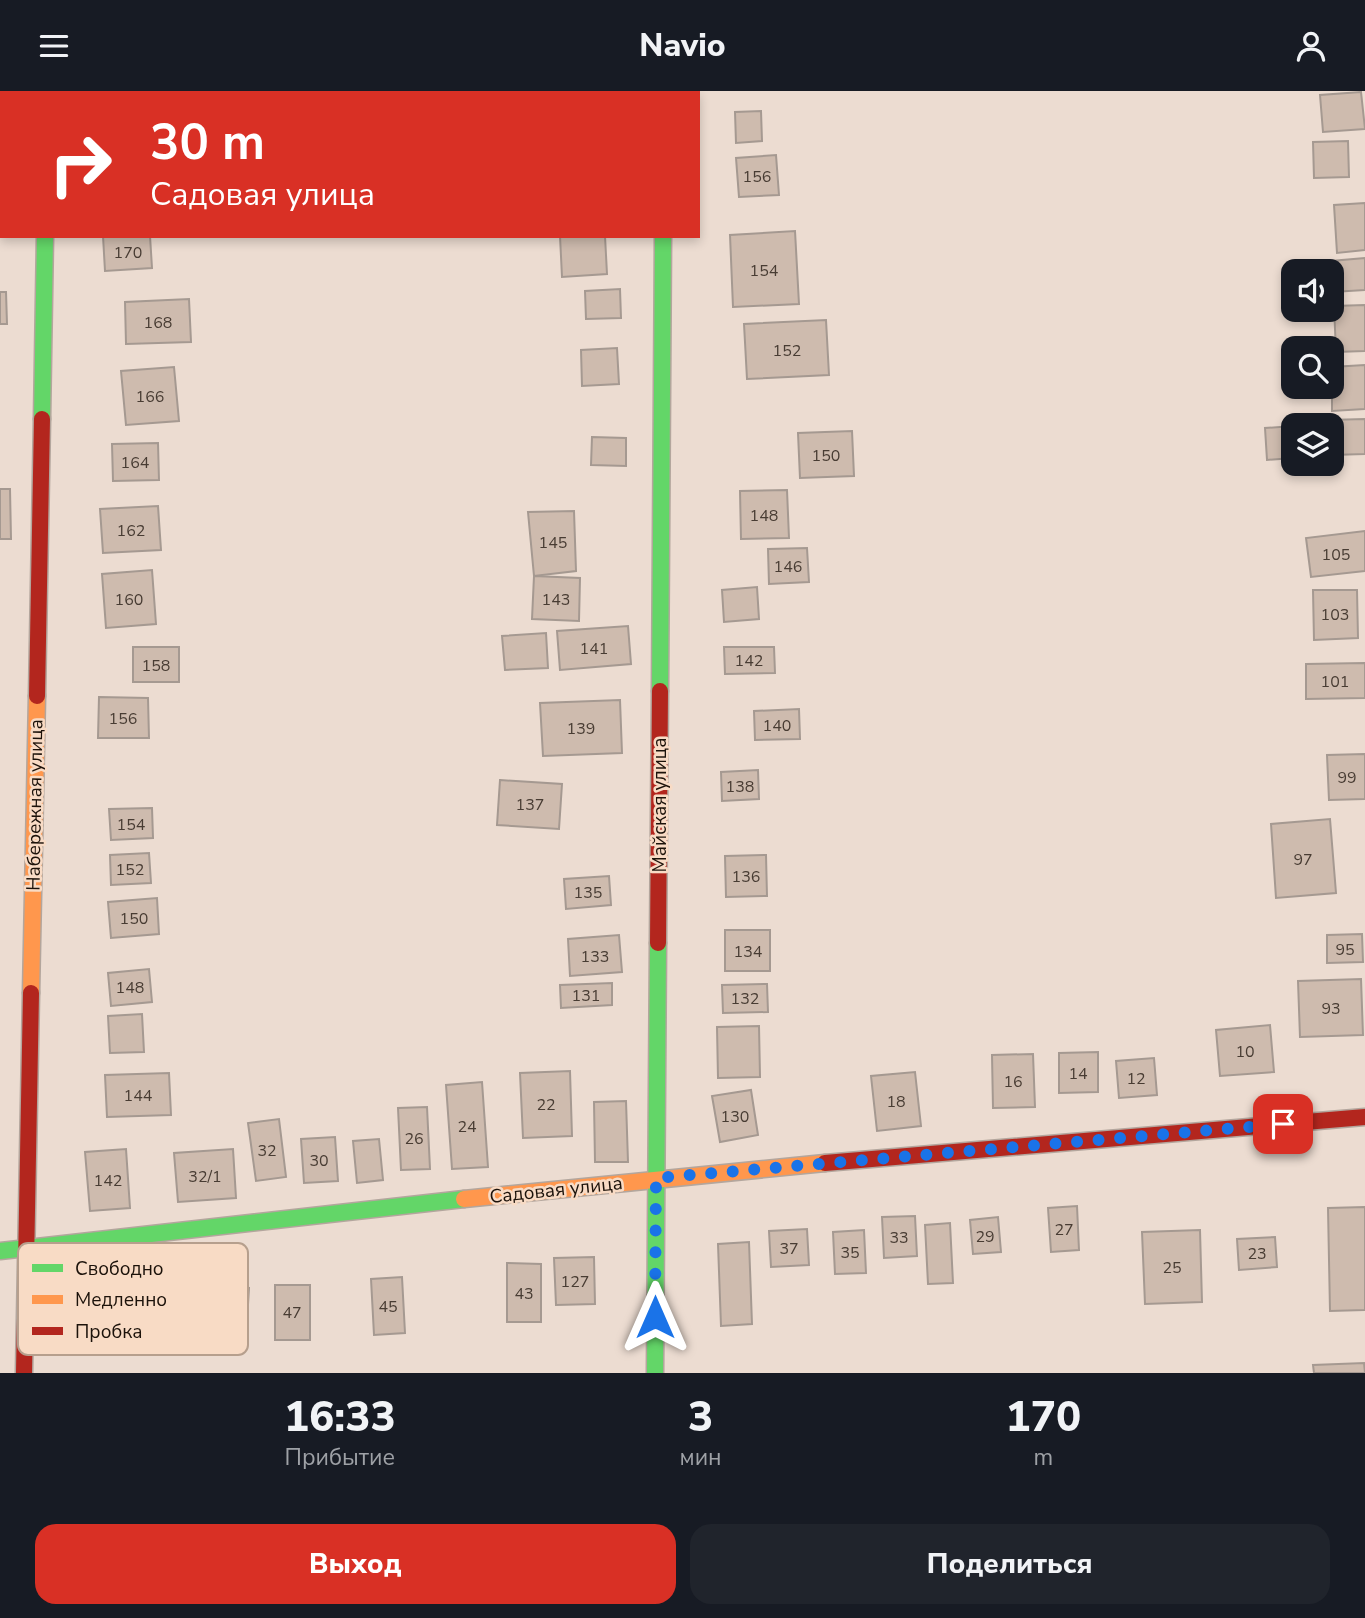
<!DOCTYPE html>
<html lang="ru">
<meta charset="utf-8">
<style>
:root{--surface:#171b24;--page:#20242c;--text:#f1f3f6;--muted:#9ea1a6;--accent:#d93025}
body{margin:0;font-family:"Nunito Sans",sans-serif;background:var(--page);color:var(--text);height:100vh;display:flex;flex-direction:column;font-size:26px;white-space:nowrap}
*{box-sizing:border-box;margin:0}
p{font-size:23px;color:var(--muted)}
.icon{flex:none;width:38px;height:38px;fill:none;stroke:currentColor;stroke-width:2;stroke-linecap:round;stroke-linejoin:round}
.map{position:relative;height:1282px;overflow:hidden}
.details{display:flex;flex-direction:column;background:var(--surface);flex:1}
.details>*{flex:none}
.banner{position:absolute;left:0px;top:0px;width:700px;height:147px;box-shadow:0 4px 10px #0003;background:#d93025;color:#fff;overflow:hidden}
.buttons{position:absolute;left:1281px;top:168px;display:grid;gap:14px}
.buttons a{display:grid;place-items:center;width:63px;height:63px;border-radius:14px;background:var(--surface);box-shadow:0 4px 10px #0003;font-size:35px}
.pin{position:absolute;display:grid;place-items:center;width:60px;height:60px;color:#fff;margin:-30px;border-radius:14px;box-shadow:0 4px 10px #0006}
.me{position:absolute;width:77px;margin:-38px;rotate:0deg;stroke-linejoin:round;filter:drop-shadow(0 0 5px #0008)}
.turn{display:flex;align-items:center;gap:24px;height:147px;padding:0 35px;font-size:32px}
.turn .icon{width:91px;height:91px;stroke-width:2.5}
.turn b{display:block;font-size:49px;line-height:60px}
.eta{display:flex;justify-content:space-evenly;align-items:center;height:119px;text-align:center}
.eta b{font-size:42px;font-weight:800;line-height:49px}
.cta{display:flex;gap:14px;margin-top:auto;padding:14px 35px}
.cta a{flex:1;height:80px;border-radius:21px;background:var(--accent);color:#fff;font-size:28px;font-weight:800;line-height:80px;text-align:center}
.cta a+a{background:var(--page);color:var(--text)}
header{display:flex;justify-content:space-between;align-items:center;height:91px;padding:0 35px;background:var(--surface);font-size:32px;font-weight:800}
.map>svg:first-child{display:block}
</style>
<header><svg class="icon" aria-label="menu" viewBox="0 0 24 24"><path d="M4 6h16M4 12h16M4 18h16"/></svg>Navio<svg class="icon" aria-label="person" viewBox="0 0 24 24"><circle cx="12" cy="8" r="4"/><path d="M4 21q1-7 8-7t8 7"/></svg></header>
<div class="map">
<svg width="1365" height="1282" viewBox="0 0 1365 1282">
<rect width="100%" height="100%" fill="#ecdcd1"/>
<!-- building -->
<g fill="#cebbae" stroke="#a59991" stroke-width="2">
<path d="M137,0H183L184,2H137Z"/>
<rect x="561" y="0" width="51" height="2"/>
<path d="M1361,1L1365,38L1323,41L1320,4Z"/>
<path d="M761,20L762,50L736,52L735,21Z"/>
<path d="M1348,50L1349,86L1314,87L1313,51Z"/>
<path d="M776,64L779,104L739,106L736,67Z"/>
<rect x="0" y="69" width="2" height="50"/>
<path d="M1365,112V159L1337,162L1334,114Z"/>
<path d="M795,140L799,213L733,216L730,144Z"/>
<path d="M103,145H150L152,177L105,180Z"/>
<path d="M560,145H605L607,183L562,186Z"/>
<path d="M1365,167V199L1333,201L1331,170Z"/>
<path d="M620,198L621,227L586,228L585,200Z"/>
<path d="M0,201H6L7,233H0Z"/>
<path d="M189,208L191,251L126,253L125,211Z"/>
<path d="M1365,214V260L1336,261L1334,215Z"/>
<path d="M826,229L829,284L747,288L744,233Z"/>
<path d="M617,257L619,293L582,295L581,259Z"/>
<path d="M1365,274V318L1332,320V276Z"/>
<path d="M174,276L179,330L126,334L121,280Z"/>
<path d="M1365,328V363L1332,364L1329,329Z"/>
<path d="M1293,335V367L1267,369L1265,337Z"/>
<path d="M852,340L854,385L800,387L798,342Z"/>
<path d="M592,346L626,347V375L591,374Z"/>
<path d="M158,352L159,389L113,390L112,353Z"/>
<path d="M0,398H10L11,448H0Z"/>
<path d="M787,399L789,447L741,448L740,400Z"/>
<path d="M158,415L161,459L103,462L100,418Z"/>
<path d="M574,420L576,480L534,485L528,421Z"/>
<path d="M1365,440V480L1311,486L1306,447Z"/>
<path d="M807,457L809,491L769,493L768,458Z"/>
<path d="M152,479L156,533L106,537L102,483Z"/>
<path d="M534,485L580,487L579,530L532,528Z"/>
<path d="M757,496L759,528L724,531L722,499Z"/>
<path d="M1313,499H1357L1358,547L1314,549Z"/>
<path d="M628,535L631,573L560,579L557,540Z"/>
<path d="M546,542L548,577L505,579L502,545Z"/>
<rect x="133" y="556" width="46" height="35"/>
<path d="M724,556H774L775,582L725,583Z"/>
<path d="M1365,572V607L1306,608V573Z"/>
<path d="M99,606L148,607L149,647H98Z"/>
<path d="M620,609L622,662L543,665L540,612Z"/>
<path d="M799,618L800,648L755,649L754,620Z"/>
<path d="M1365,663V708L1329,709L1327,664Z"/>
<path d="M758,679L759,708L722,710L721,681Z"/>
<path d="M500,689L562,693L559,738L497,734Z"/>
<path d="M152,717L153,747L111,749L109,718Z"/>
<path d="M1330,728L1336,802L1276,807L1271,733Z"/>
<path d="M149,762L151,792L111,794L110,764Z"/>
<path d="M766,764L767,805L726,806L725,765Z"/>
<path d="M609,785L611,814L566,818L564,788Z"/>
<path d="M157,807L159,843L111,847L108,811Z"/>
<rect x="725" y="839" width="45" height="41"/>
<path d="M1362,843L1363,871L1327,872V844Z"/>
<path d="M619,844L622,881L570,885L568,848Z"/>
<path d="M149,878L152,911L111,915L108,882Z"/>
<path d="M1361,888L1363,944L1300,946L1298,890Z"/>
<path d="M612,892V914L561,917L560,894Z"/>
<path d="M767,893L768,921L723,922L722,894Z"/>
<path d="M142,923L144,961L110,962L108,925Z"/>
<path d="M1270,934L1274,981L1220,985L1216,939Z"/>
<path d="M759,935L760,986L718,987L717,936Z"/>
<path d="M1098,961V1001L1059,1002V962Z"/>
<path d="M1033,963L1035,1016L993,1017L992,964Z"/>
<path d="M1154,967L1157,1004L1119,1007L1116,970Z"/>
<path d="M570,980L572,1045L523,1047L520,982Z"/>
<path d="M915,981L921,1035L877,1040L871,985Z"/>
<path d="M169,982L171,1024L107,1026L105,984Z"/>
<path d="M482,991L488,1076L452,1078L446,994Z"/>
<path d="M751,999L758,1044L720,1051L712,1005Z"/>
<path d="M626,1010L628,1071H595L594,1011Z"/>
<path d="M427,1016L430,1078L401,1079L398,1017Z"/>
<path d="M279,1028L286,1086L256,1090L248,1032Z"/>
<path d="M335,1046L338,1090L304,1092L301,1048Z"/>
<path d="M379,1048L383,1089L357,1092L353,1050Z"/>
<path d="M126,1058L130,1117L90,1120L85,1061Z"/>
<path d="M233,1058L236,1107L178,1111L174,1062Z"/>
<path d="M1077,1115L1079,1159L1051,1161L1048,1117Z"/>
<path d="M1365,1116V1219L1330,1220L1328,1117Z"/>
<path d="M915,1125L917,1165L884,1167L882,1126Z"/>
<path d="M998,1126L1001,1161L973,1163L970,1129Z"/>
<path d="M950,1132L953,1192L928,1193L925,1134Z"/>
<path d="M807,1138L809,1174L771,1176L769,1140Z"/>
<path d="M864,1139L866,1182L835,1183L833,1141Z"/>
<path d="M1200,1139L1202,1211L1145,1213L1142,1141Z"/>
<path d="M1275,1146L1277,1176L1239,1179L1237,1148Z"/>
<path d="M749,1151L752,1233L721,1235L718,1153Z"/>
<path d="M594,1166L595,1213L556,1214L554,1167Z"/>
<path d="M507,1172L541,1173V1231H507Z"/>
<path d="M402,1186L405,1242L374,1244L371,1188Z"/>
<rect x="275" y="1194" width="35" height="55"/>
<path d="M215,1195L249,1197L246,1246L213,1244Z"/>
<path d="M1364,1272L1365,1282H1314L1313,1274Z"/>
</g>
<g fill="none" stroke-linecap="round" stroke-linejoin="round">
<defs>
<g id="street">
<path d="M48,2V0"/>
<path d="M664,2V0"/>
</g>
<g id="fast">
<path d="M42,328L45,145"/>
<path d="M660,600L663,145"/>
<path d="M0,1160L464,1108"/>
<path d="M655,1282L658,852"/>
</g>
<g id="slow">
<path d="M31,902L37,605"/>
<path d="M464,1108L825,1072"/>
</g>
<g id="jam">
<path d="M37,605L42,328"/>
<path d="M658,852L660,600"/>
<path d="M825,1072L1365,1026"/>
<path d="M24,1282L31,902"/>
</g>
</defs>
<!-- street casing -->
<use href="#street" stroke="#b3a69d" stroke-width="26"/>
<!-- fast casing -->
<use href="#fast" stroke="#b3a69d" stroke-width="19"/>
<!-- slow casing -->
<use href="#slow" stroke="#b3a69d" stroke-width="19"/>
<!-- jam casing -->
<use href="#jam" stroke="#b3a69d" stroke-width="19"/>
<!-- street -->
<use href="#street" stroke="#fcfaf8" stroke-width="23"/>
<!-- fast -->
<use href="#fast" stroke="#63d668" stroke-width="16"/>
<!-- slow -->
<use href="#slow" stroke="#ff974d" stroke-width="16"/>
<!-- jam -->
<use href="#jam" stroke="#b3261e" stroke-width="16"/>
</g>
<g fill="none" stroke-linecap="round" stroke-linejoin="round">
<!-- route -->
<path stroke="#1a73e8" stroke-width="12" stroke-dasharray="0 21.6" d="M655,1226L656,1087L1283,1033"/>
</g>
<g text-anchor="middle" stroke-width="5" stroke-linejoin="round" paint-order="stroke">
<!-- number labels -->
<g font-size="16" fill="#483c33">
<text x="757" y="91">156</text>
<text x="128" y="167">170</text>
<text x="764" y="185">154</text>
<text x="158" y="237">168</text>
<text x="787" y="265">152</text>
<text x="150" y="311">166</text>
<text x="826" y="370">150</text>
<text x="135" y="377">164</text>
<text x="764" y="430">148</text>
<text x="131" y="445">162</text>
<text x="553" y="457">145</text>
<text x="1336" y="469">105</text>
<text x="788" y="481">146</text>
<text x="129" y="514">160</text>
<text x="556" y="514">143</text>
<text x="1335" y="529">103</text>
<text x="594" y="563">141</text>
<text x="749" y="575">142</text>
<text x="156" y="580">158</text>
<text x="1335" y="596">101</text>
<text x="123" y="633">156</text>
<text x="777" y="640">140</text>
<text x="581" y="643">139</text>
<text x="1347" y="692">99</text>
<text x="740" y="701">138</text>
<text x="530" y="719">137</text>
<text x="131" y="739">154</text>
<text x="1303" y="774">97</text>
<text x="130" y="784">152</text>
<text x="746" y="791">136</text>
<text x="588" y="807">135</text>
<text x="134" y="833">150</text>
<text x="1345" y="864">95</text>
<text x="748" y="866">134</text>
<text x="595" y="871">133</text>
<text x="130" y="902">148</text>
<text x="586" y="910">131</text>
<text x="745" y="913">132</text>
<text x="1331" y="923">93</text>
<text x="1245" y="966">10</text>
<text x="1078" y="988">14</text>
<text x="1136" y="993">12</text>
<text x="1013" y="996">16</text>
<text x="138" y="1010">144</text>
<text x="896" y="1016">18</text>
<text x="546" y="1019">22</text>
<text x="735" y="1031">130</text>
<text x="467" y="1041">24</text>
<text x="414" y="1053">26</text>
<text x="267" y="1065">32</text>
<text x="319" y="1075">30</text>
<text x="205" y="1091">32/1</text>
<text x="108" y="1095">142</text>
<text x="1064" y="1144">27</text>
<text x="985" y="1151">29</text>
<text x="899" y="1152">33</text>
<text x="789" y="1163">37</text>
<text x="850" y="1167">35</text>
<text x="1257" y="1168">23</text>
<text x="1172" y="1182">25</text>
<text x="575" y="1196">127</text>
<text x="524" y="1208">43</text>
<text x="388" y="1221">45</text>
<text x="292" y="1227">47</text>
</g>
<!-- street labels -->
<g font-size="19" fill="#1c120a" stroke="#f8dbc5">
<text transform="translate(34 714) rotate(-89)" y="7">Набережная улица</text>
<text transform="translate(659 714) rotate(-90)" y="7">Майская улица</text>
<text transform="translate(556 1098) rotate(-6)" y="7">Садовая улица</text>
</g>
</g>
<!-- legend -->
<rect x="18" y="1152" width="230" height="112" rx="10" fill="#f8dbc5" stroke="#b69f8d" stroke-width="2"/>
<rect x="32" y="1173" width="31" height="8" fill="#63d668"/>
<rect x="32" y="1204" width="31" height="9" fill="#ff974d"/>
<rect x="32" y="1236" width="31" height="8" fill="#b3261e"/>
<g font-size="19" fill="#1c120a">
<text x="75" y="1184">Свободно</text>
<text x="75" y="1215">Медленно</text>
<text x="75" y="1247">Пробка</text>
</g>
</svg>
<div class="buttons">
<a><svg class="icon" aria-label="sound" viewBox="0 0 24 24"><path d="M4 9h4l5-4v14l-5-4H4zM17 9q2 3 0 6"/></svg></a>
<a><svg class="icon" aria-label="search" viewBox="0 0 24 24"><circle cx="10" cy="10" r="6"/><path d="M15 15l6 6"/></svg></a>
<a><svg class="icon" aria-label="layers" viewBox="0 0 24 24"><path d="M12 4l9 5-9 5-9-5zM3 14l9 5 9-5"/></svg></a>
</div>
<div class="pin" style="left:1283px;top:1033px;background:#d93025"><svg class="icon" aria-label="arrive" viewBox="0 0 24 24"><path d="M6 21V4h12l-3 4 3 4H6"/></svg></div>
<svg class="me" style="left:655px;top:1226px" viewBox="-20 -20 40 40"><path d="M0-17L14 15 0 8-14 15z" fill="#1a73e8" stroke="#fff" stroke-width="4"/></svg>
<div class="banner">
<div class="turn"><svg class="icon" aria-label="right" viewBox="0 0 24 24"><path d="M7 20v-9h11M14 6l5 5-5 5"/></svg><div><b>30 m</b>Садовая улица</div></div>
</div>
</div>
<section class="details">
<div class="eta">
<div><b>16:33</b><p>Прибытие</p></div>
<div><b>3</b><p>мин</p></div>
<div><b>170</b><p>m</p></div>
</div>
<div class="cta"><a>Выход</a><a>Поделиться</a></div>
</section>
